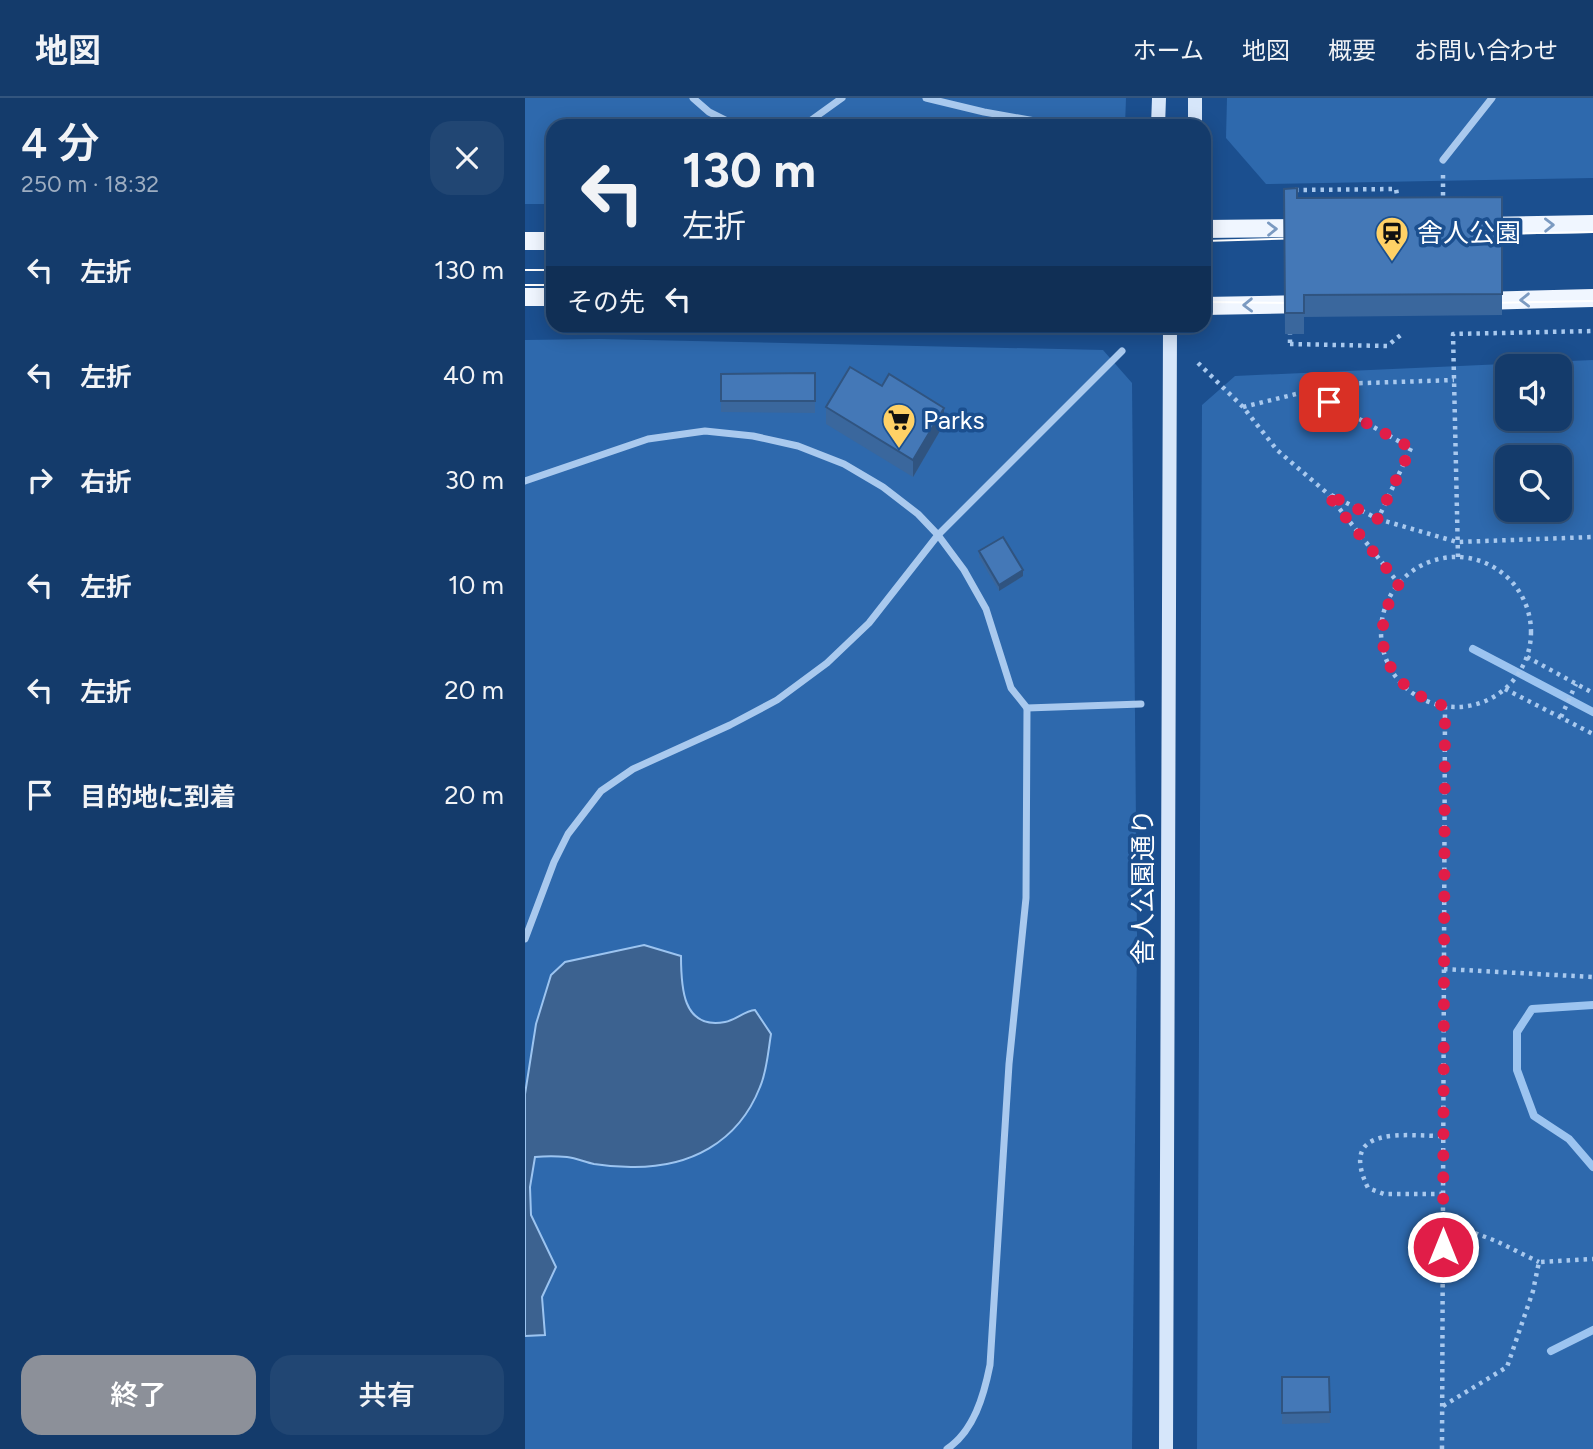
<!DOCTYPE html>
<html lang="ja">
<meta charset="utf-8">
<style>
:root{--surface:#143b6b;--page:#214673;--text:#f1f3f6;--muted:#9dadc1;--line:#33557e;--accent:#8c9099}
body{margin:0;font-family:Figtree,"Noto Sans JP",sans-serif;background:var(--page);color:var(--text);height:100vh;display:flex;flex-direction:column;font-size:26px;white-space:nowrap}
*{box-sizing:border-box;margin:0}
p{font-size:23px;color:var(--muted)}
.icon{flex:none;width:38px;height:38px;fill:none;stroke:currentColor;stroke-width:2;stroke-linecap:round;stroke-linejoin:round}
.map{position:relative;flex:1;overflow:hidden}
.sheet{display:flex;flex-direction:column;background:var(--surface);width:525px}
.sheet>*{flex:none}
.top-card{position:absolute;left:21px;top:21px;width:665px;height:214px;border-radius:21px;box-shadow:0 4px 18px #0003,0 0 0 2px var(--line);background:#143b6b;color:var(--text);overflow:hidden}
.tools{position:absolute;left:970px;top:256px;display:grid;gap:14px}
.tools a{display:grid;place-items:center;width:77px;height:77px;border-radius:14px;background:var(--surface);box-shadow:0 4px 18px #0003,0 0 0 2px var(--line);font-size:35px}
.pin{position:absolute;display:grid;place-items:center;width:60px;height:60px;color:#fff;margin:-30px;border-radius:14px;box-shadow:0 4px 10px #0006}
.me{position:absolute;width:77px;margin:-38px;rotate:0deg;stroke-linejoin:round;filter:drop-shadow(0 0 5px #0008)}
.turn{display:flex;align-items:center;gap:24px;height:147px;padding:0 21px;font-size:32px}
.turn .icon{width:91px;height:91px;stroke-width:2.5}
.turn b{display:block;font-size:49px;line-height:60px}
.then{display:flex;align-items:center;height:66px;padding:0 21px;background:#0003;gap:14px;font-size:26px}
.round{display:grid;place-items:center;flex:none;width:74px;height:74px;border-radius:21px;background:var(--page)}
.headline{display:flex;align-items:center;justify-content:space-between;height:119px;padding:0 21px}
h1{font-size:42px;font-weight:600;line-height:52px}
.cta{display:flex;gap:14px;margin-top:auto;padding:14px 21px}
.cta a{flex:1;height:80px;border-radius:21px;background:var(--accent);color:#fff;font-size:28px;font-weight:600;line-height:80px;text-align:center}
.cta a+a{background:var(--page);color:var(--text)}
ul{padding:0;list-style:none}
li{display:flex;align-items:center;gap:21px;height:105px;padding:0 21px}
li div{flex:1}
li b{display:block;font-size:26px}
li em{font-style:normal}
header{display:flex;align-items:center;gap:42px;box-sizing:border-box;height:98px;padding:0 35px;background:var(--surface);border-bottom:2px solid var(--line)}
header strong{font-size:33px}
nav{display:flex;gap:38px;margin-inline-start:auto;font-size:24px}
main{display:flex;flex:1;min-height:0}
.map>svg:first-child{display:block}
</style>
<header>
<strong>地図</strong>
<nav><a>ホーム</a><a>地図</a><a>概要</a><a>お問い合わせ</a></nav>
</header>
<main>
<section class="sheet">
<div class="headline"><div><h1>4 分</h1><p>250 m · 18:32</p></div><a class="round"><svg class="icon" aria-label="close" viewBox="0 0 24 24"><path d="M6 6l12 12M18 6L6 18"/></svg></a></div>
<ul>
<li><svg class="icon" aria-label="left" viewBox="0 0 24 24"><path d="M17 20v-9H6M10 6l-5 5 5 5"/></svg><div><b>左折</b></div><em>130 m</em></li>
<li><svg class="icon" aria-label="left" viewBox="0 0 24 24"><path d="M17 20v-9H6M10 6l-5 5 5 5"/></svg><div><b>左折</b></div><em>40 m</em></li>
<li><svg class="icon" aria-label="right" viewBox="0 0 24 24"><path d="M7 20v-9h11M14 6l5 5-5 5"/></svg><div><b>右折</b></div><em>30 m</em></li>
<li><svg class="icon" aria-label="left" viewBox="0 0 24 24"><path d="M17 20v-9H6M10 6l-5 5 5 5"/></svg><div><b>左折</b></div><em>10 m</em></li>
<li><svg class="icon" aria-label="left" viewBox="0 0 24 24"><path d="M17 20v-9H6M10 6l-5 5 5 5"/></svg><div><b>左折</b></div><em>20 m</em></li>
<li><svg class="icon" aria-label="arrive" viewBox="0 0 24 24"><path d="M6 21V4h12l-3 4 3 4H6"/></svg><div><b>目的地に到着</b></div><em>20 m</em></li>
</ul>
<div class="cta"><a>終了</a><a>共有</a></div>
</section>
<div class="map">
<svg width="1068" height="1351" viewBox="0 0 1068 1351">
<rect width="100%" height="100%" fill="#1b4f8f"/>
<!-- green -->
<g fill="#2e69ad" fill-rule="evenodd">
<path d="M0,0H601L600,28H28V106H0Z"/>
<path d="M702,0H1068V80L741,86L701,40Z"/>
<path d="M74,241L578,252L607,285L612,837L607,1351H0V242Z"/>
<path d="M1068,262V1351H672L677,307L710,278ZM982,268H1034V320H982ZM982,359H1034V411H982Z"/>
</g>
<!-- water -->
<path fill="#3c6290" stroke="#9cc4f0" stroke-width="2" d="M119,847L156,858C156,888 157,932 200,924C211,922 219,913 230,912L246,936C243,954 242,973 235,989C213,1045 164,1070 106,1069C94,1069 81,1068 69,1066C60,1064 51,1060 42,1059C32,1058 20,1058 10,1059L5,1089L6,1117L31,1169L17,1199L20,1237L0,1238V996L11,926L26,877L40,864Z"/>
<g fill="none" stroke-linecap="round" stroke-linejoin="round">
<!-- stream -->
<g stroke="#9cc4f0" stroke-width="8">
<path d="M948,551L1068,614"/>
<path d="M1068,907L1007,911L992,934V972L1009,1018L1044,1041L1068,1069"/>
<path d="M1026,1253L1068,1232"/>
</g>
<!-- path -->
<g stroke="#a9c9ee" stroke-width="4.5" stroke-dasharray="3.5 5" stroke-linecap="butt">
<path d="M918,77V104"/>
<path d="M770,92L871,91L873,103"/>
<path d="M765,246L862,248L877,236"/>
<path d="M673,265L718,309L752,352L802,395L874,486"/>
<path d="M718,309L812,286L929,282"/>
<path d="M806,397L853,421L886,350L804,304L812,286"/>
<path d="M853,421L932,444L1068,439"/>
<path d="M933,459L928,236L1068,233"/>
<circle cx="931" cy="534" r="75"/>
<path d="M1002,559L1068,595"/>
<path d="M980,591L1068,636"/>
<path d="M1036,619L1051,586"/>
<path d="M919,871L1068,879"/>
<path d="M918,1096H859L843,1090C812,1026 880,1038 919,1038"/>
<path d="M918,1123L971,1143L1014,1164"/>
<path d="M918,1308L982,1269L1008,1193L1014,1164L1068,1161"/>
<path d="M917,1351L920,608"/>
</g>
<!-- street -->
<g stroke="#a9c9ee" stroke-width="7">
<path d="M168,0L184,14L212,28"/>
<path d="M401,0L459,14L538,28"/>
<path d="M278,28L317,0"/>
<path d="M918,62L967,0"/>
<path d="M0,383L123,341L180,333L228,338L273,348L319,366L358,389L393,416L413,437L439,472L461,511L486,590L502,610L616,606"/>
<path d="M0,841L29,764L43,736L76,693L108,671L205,627L252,602L302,565L344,525L413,437L597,253"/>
<path d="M422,1351C449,1333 459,1297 465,1267L484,966L501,800L502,610"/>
</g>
<!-- secondary -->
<g stroke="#d6e6fa" stroke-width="14">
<path d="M633,28L634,0"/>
<path d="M670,28V0"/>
<path d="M641,1351L645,228"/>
</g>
<!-- primary -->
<g stroke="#f0f6ff" stroke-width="18">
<path d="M955,128L1068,126"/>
<path d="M679,131L784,130"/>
<path d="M0,143H28"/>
<path d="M0,199H28"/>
<path d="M956,203L1068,200"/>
<path d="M679,208L781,206"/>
</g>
<!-- tram -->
<g stroke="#fff" stroke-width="2">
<path d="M959,136L1068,134"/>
<path d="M679,143L780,140"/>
<path d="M0,172H28"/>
<path d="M0,187H28"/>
<path d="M679,204L778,205"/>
<path d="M960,205L1068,203"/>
</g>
<!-- path-bridge -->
<path stroke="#a9c9ee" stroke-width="4.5" stroke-dasharray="3.5 5" stroke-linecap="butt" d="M765,233V246"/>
</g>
<!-- wall -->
<g fill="#3a679d">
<path d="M759,91L772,100L977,99V217L779,219V236H760Z"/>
<path d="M290,275V315L196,314V276Z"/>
<path d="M301,309L419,326L388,379L301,326Z"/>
<path d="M454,453L498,478L474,493L454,459Z"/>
<path d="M757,1279H804L805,1325L757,1326Z"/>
</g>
<!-- shaded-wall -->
<g fill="#305480">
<path d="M419,310V326L388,379V362Z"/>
<path d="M498,472V478L474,493V487Z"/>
</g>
<!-- building -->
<g fill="#4478b7" stroke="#305480" stroke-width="2">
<path d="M772,90V100L977,99V196L779,197V215H760L759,91Z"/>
<path d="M325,269L357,288L364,276L419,310L388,362L301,309Z"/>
<path d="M290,275V303H196V276Z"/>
<path d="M478,439L498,472L474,487L454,453Z"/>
<path d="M757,1279H804L805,1314L757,1315Z"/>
</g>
<!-- one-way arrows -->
<defs><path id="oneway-chevron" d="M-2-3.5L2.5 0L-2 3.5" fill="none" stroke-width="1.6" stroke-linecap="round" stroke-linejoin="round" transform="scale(1.75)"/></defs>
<g stroke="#7b9ac1">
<use href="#oneway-chevron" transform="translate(1024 127) rotate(-1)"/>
<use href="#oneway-chevron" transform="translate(747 131) rotate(-1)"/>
<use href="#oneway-chevron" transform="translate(1000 202) rotate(179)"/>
<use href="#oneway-chevron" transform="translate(723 207) rotate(179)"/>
</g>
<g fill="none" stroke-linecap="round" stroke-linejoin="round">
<!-- route -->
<path stroke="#e11d48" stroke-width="12" stroke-dasharray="0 21.6" d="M804,304L886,350L853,421L802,396L874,486C840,538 860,592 920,608L918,1149"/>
</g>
<!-- icons -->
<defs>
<symbol id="station-pin" viewBox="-11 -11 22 30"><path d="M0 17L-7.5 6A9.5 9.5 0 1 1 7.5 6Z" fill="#ffd166" stroke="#1b4f8f"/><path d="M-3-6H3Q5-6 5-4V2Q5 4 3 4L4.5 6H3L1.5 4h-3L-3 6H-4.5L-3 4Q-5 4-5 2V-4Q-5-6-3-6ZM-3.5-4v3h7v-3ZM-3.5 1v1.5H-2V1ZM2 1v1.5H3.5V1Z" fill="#111"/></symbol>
<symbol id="supermarket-pin" viewBox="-11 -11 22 30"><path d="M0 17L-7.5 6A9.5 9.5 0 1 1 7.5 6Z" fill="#ffd166" stroke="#1b4f8f"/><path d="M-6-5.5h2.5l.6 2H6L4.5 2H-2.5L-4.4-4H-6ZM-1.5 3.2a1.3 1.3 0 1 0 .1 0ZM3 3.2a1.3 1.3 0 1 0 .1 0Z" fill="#111"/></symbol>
</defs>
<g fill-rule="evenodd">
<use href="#station-pin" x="848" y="116" width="38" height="52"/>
<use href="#supermarket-pin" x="355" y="303" width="38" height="52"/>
</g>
<g text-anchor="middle" stroke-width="7" stroke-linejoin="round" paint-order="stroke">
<!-- poi labels -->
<g font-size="26" fill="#fff" stroke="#1b4f8f" text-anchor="start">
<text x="892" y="144">舎人公園</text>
<text x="398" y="331">Parks</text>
</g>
<!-- street labels -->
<g font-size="26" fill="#fff" stroke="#1b4f8f">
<text transform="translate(618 789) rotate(-90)" y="9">舎人公園通り</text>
</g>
</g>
</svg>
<div class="tools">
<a><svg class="icon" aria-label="sound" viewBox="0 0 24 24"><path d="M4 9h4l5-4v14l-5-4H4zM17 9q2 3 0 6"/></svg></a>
<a><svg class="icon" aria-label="search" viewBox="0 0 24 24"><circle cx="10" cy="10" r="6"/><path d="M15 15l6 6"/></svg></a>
</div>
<div class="pin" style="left:804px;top:304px;background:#d93025"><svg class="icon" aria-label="arrive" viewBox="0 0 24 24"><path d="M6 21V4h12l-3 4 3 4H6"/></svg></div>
<svg class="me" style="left:918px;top:1149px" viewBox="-20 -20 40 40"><circle r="17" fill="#e11d48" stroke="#fff" stroke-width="3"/><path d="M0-11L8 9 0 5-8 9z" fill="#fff"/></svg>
<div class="top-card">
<div class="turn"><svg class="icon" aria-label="left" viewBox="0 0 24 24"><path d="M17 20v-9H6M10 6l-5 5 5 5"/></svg><div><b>130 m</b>左折</div></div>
<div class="then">その先<svg class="icon" aria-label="left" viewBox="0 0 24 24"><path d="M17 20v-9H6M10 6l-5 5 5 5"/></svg></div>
</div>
</div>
</main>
